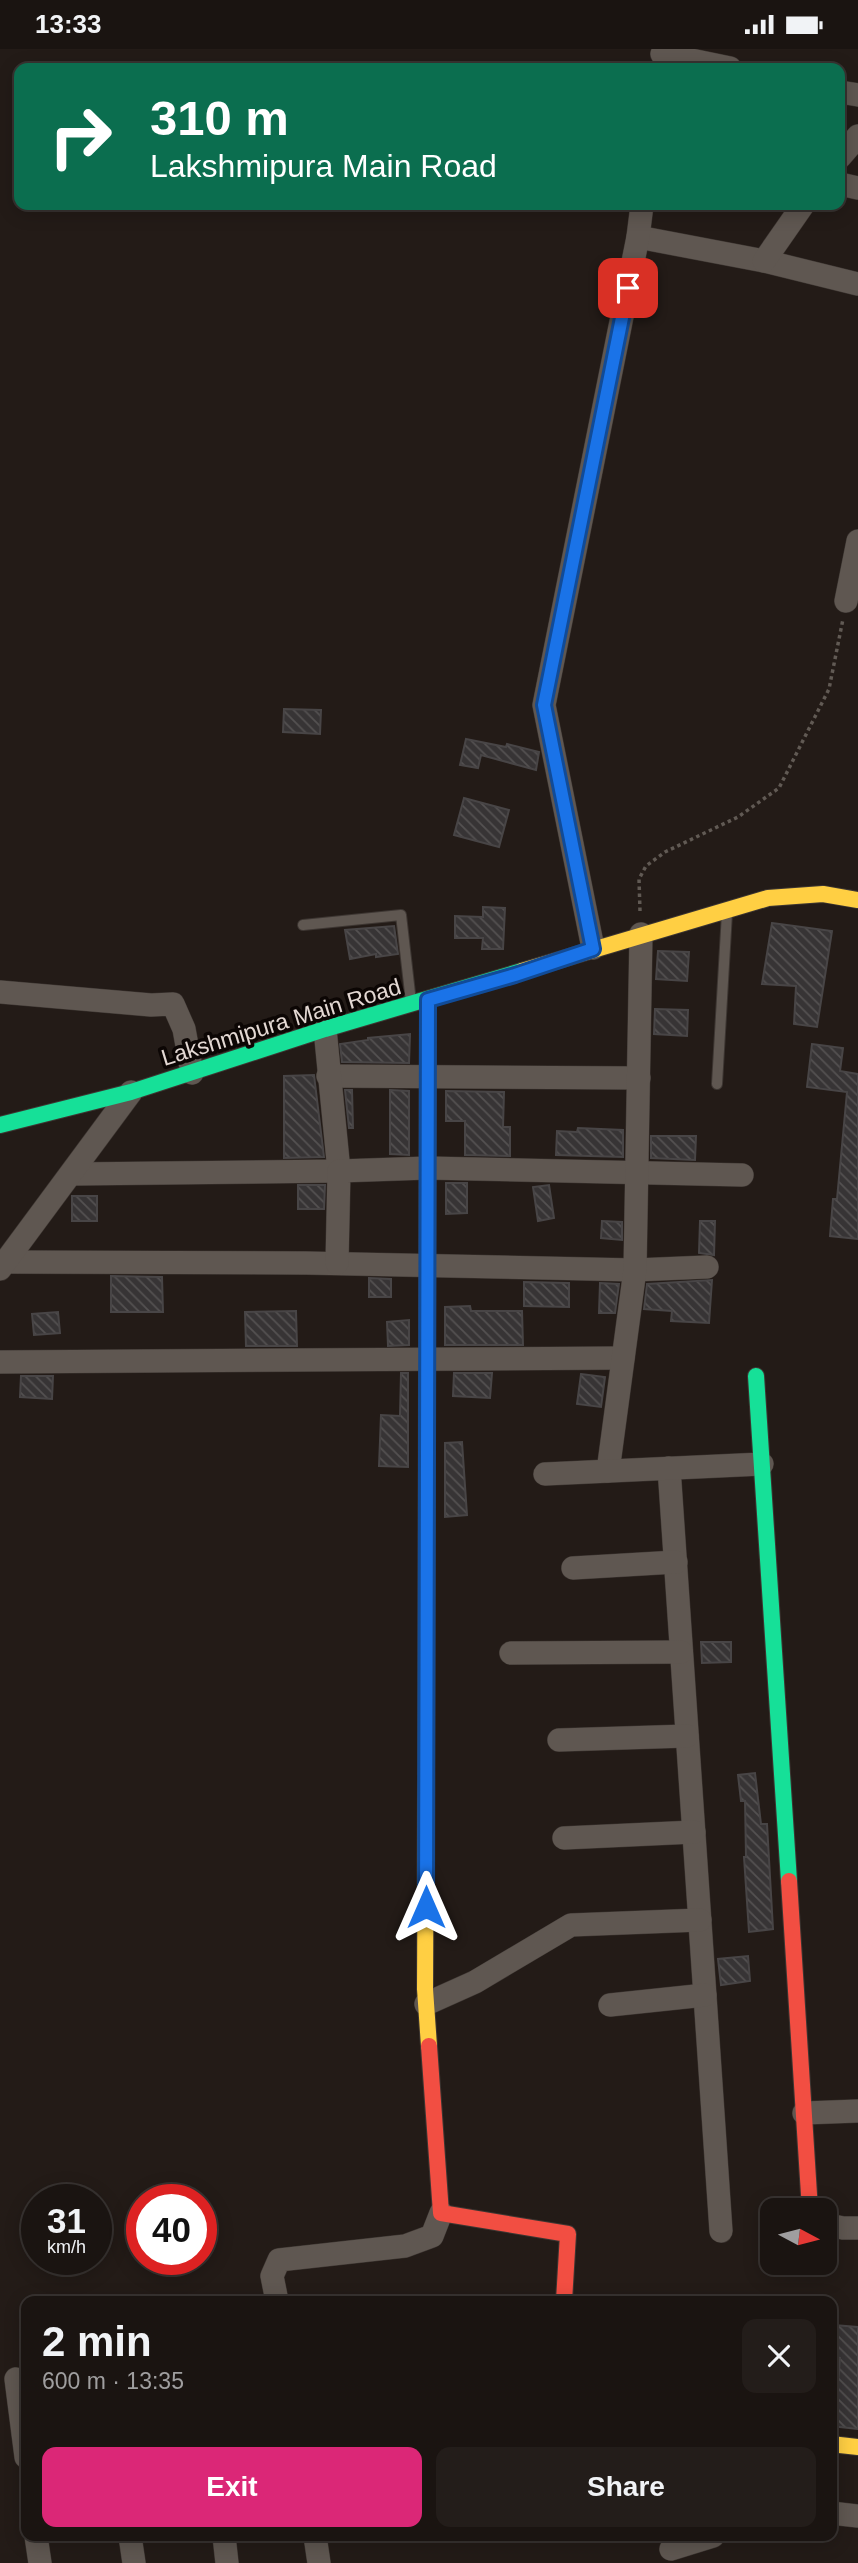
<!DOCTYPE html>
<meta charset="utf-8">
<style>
:root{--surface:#1a1411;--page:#231d1a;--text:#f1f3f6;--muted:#9f9e9f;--line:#383331;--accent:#db2777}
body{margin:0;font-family:Arial,sans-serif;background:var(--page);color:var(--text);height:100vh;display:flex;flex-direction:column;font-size:26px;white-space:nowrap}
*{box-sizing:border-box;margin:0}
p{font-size:23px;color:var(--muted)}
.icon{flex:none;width:38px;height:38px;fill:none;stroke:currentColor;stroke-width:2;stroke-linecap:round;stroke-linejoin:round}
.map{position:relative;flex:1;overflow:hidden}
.drawer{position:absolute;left:21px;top:2247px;width:816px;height:245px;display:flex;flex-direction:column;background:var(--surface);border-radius:14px;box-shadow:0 4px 18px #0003,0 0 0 2px var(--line)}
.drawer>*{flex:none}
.banner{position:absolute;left:14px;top:14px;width:831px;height:147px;border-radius:14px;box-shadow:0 4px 18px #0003,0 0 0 2px var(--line);background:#0b6e4f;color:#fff;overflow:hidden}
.needle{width:46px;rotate:97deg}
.controls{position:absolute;left:760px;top:2149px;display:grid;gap:14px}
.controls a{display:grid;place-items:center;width:77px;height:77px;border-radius:14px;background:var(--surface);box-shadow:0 4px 18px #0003,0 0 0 2px var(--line);font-size:35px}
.speed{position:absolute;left:21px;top:2135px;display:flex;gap:14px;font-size:35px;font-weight:700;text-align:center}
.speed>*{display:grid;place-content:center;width:91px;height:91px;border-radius:50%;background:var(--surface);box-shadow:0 4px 18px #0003,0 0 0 2px var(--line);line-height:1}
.speed small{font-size:18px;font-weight:400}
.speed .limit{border:10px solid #d22;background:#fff;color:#111}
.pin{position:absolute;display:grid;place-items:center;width:60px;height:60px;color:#fff;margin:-30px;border-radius:14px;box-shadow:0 4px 10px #0006}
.me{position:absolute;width:77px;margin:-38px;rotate:0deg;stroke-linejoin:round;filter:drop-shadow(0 0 5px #0008)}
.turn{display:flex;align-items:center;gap:24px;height:147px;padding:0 21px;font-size:32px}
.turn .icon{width:91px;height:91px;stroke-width:2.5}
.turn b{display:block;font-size:49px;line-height:60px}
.round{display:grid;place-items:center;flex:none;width:74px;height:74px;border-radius:14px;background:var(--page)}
.headline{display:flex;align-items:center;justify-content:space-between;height:119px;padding:0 21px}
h1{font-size:42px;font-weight:800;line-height:52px}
.action{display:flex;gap:14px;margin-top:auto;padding:14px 21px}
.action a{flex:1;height:80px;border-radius:14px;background:var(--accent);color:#fff;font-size:28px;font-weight:800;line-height:80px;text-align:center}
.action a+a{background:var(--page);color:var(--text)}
.status{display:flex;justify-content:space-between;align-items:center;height:49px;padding:0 35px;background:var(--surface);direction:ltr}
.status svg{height:19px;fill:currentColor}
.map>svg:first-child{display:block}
</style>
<div class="status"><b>13:33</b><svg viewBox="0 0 49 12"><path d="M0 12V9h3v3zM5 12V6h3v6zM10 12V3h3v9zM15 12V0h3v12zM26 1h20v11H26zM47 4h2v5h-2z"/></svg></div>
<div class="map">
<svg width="858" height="2514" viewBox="0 0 858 2514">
<defs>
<pattern id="building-back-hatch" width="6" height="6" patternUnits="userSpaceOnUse" patternTransform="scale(1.75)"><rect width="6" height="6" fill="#373435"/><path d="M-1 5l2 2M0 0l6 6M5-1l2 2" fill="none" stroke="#545151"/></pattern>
</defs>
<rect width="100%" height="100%" fill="#231b17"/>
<!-- building -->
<g fill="url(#building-back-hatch)" stroke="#484546" stroke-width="2">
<path d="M284,660L321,661L320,685L283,683Z"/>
<path d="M466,690L506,698L507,695L539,703L536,721L481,706L478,719L460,716Z"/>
<path d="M464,749L509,761L499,798L454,786Z"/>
<path d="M483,858L505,859L503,900H482L483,889H455V867L483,868Z"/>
<path d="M772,874L832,882L817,978L794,975L796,937L762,935Z"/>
<path d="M394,877L398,905L376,908V905L350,910L345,881Z"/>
<path d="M658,902L689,903L687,932L656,930Z"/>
<path d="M655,960L688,961L687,987L654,985Z"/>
<path d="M410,985L409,1014L342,1013L340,995L368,991V989Z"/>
<path d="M812,995L843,999L840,1022L858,1025V1190L830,1187L833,1150H837L847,1043L807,1038Z"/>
<path d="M314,1026L324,1108L284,1109V1027Z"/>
<path d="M345,1041H352L353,1079H349Z"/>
<path d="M390,1041L409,1042V1106L390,1105Z"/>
<path d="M446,1042L504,1043L503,1078H510V1107L465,1106V1072H446Z"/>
<path d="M578,1079L623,1081V1108L556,1106L557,1082L577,1083Z"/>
<path d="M651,1087H696L695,1111L651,1109Z"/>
<path d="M446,1134H467V1164L446,1165Z"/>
<path d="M298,1136H325L324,1160H298Z"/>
<path d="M549,1136L554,1169L538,1172L533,1138Z"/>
<rect x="72" y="1147" width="25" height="25"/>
<path d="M602,1172L622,1173V1191L601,1189Z"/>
<path d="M700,1172H715L714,1206L699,1204Z"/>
<path d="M111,1227L162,1228L163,1263H111Z"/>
<path d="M369,1229L391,1230V1248H369Z"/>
<path d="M712,1231L709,1274L671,1272L672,1262L644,1260L647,1235Z"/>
<path d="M524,1233L569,1234V1258L524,1257Z"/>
<path d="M600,1234L619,1235L615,1264H599Z"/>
<path d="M470,1257L471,1262H522L523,1296H445V1258Z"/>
<path d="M296,1262L297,1297H246L245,1263Z"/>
<path d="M58,1263L60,1284L34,1286L32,1265Z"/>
<path d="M409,1271V1296L388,1297L387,1273Z"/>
<path d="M401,1324H408V1418L379,1417L381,1366L400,1367Z"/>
<path d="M454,1324H492L490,1349L453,1347Z"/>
<path d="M581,1325L605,1328L601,1358L577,1355Z"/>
<path d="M21,1327H53L52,1350L20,1348Z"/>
<path d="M462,1393L467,1466L445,1468V1394Z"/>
<path d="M701,1593H731V1613L702,1614Z"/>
<path d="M755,1724L761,1775H767L773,1880L749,1883L744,1808H746L745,1752H741L738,1726Z"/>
<path d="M748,1907L750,1932L721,1936L718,1910Z"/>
<path d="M834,2276L858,2278V2380L831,2377V2346L837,2347L840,2309L831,2308Z"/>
</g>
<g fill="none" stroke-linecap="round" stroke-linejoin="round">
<defs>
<g id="lane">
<path d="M303,876L401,866L411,953"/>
<path d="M717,1035L727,864"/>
</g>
<g id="street">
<path d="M662,5L730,19"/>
<path d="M840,43L858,46"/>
<path d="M840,108L858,87"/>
<path d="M840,135L858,139"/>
<path d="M638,188L764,212L858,235"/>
<path d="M764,212L803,156"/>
<path d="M846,552L858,492"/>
<path d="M593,899L544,656L638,188L642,156"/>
<path d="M0,943L151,956L173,955L184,980L192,1024"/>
<path d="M328,1027L639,1029"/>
<path d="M73,1125L339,1122L325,980"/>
<path d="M0,1213L306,1214L635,1221L707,1218"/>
<path d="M337,1214L339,1122L428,1119L742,1126"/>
<path d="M0,1220L131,1043"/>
<path d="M0,1313L623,1309"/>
<path d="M669,1419L721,2182"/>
<path d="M608,1422L635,1221L641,885"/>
<path d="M545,1425L762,1415"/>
<path d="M573,1519L676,1513"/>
<path d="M511,1604L681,1603"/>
<path d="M559,1691L687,1687"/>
<path d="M564,1789L694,1783"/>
<path d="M426,1955L475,1933L571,1876L700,1871"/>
<path d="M610,1956L705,1946"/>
<path d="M804,2064L858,2062"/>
<path d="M824,2175L843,2179H858"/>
<path d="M277,2252L272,2227L279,2211L405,2197L432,2187L441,2164"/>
<path d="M16,2330L26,2408"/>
<path d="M831,2464L858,2467"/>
<path d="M36,2487L40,2514"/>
<path d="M130,2487L134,2514"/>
<path d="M224,2487L227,2514"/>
<path d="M315,2487L319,2514"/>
<path d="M671,2500L713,2487"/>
</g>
<g id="fast">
<path d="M0,1076L131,1043L325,980L522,922"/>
<path d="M756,1327L789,1832"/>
<path d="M426,1729L427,1305"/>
</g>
<g id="slow">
<path d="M522,922L768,849L823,845L858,851"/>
<path d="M426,1729L425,1940L429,1997"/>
<path d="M831,2395L858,2398"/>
</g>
<g id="jam">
<path d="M427,1305L428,951"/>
<path d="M789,1832L810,2161"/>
<path d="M429,1997L441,2164L568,2185L564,2252"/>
</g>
</defs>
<!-- lane casing -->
<use href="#lane" stroke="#3d3632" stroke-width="12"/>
<!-- street casing -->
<use href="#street" stroke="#3d3632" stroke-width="24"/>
<!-- fast casing -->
<use href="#fast" stroke="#3d3632" stroke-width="18"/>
<!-- slow casing -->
<use href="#slow" stroke="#3d3632" stroke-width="18"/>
<!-- jam casing -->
<use href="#jam" stroke="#3d3632" stroke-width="18"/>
<!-- path -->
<path stroke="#615a54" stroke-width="3.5" stroke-dasharray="3.5 3.5" stroke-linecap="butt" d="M640,862L639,830L646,817L665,803L738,768L779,739L829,640L843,570"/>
<!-- lane -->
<use href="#lane" stroke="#5f5751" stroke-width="10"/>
<!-- street -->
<use href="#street" stroke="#5f5751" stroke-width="23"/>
<!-- fast -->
<use href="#fast" stroke="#16e098" stroke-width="16"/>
<!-- slow -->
<use href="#slow" stroke="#ffcf43" stroke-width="16"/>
<!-- jam -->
<use href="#jam" stroke="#f24e42" stroke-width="16"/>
</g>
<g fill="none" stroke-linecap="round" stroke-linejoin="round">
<defs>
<path id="route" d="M426,1858L428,951L515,926L593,900L544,656L628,239"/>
</defs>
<!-- route casing -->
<use href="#route" stroke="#114b97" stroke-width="18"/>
<!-- route -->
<use href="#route" stroke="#1a73e8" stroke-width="12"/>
</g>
<g text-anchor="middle" stroke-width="7" stroke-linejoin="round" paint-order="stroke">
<!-- street labels -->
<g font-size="23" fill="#e3d8d3" stroke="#0c0604">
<text transform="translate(281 973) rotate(-17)" y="8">Lakshmipura Main Road</text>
</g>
</g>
</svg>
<div class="controls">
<a><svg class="needle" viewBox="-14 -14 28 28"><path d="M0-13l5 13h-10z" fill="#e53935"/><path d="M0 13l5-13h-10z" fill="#9f9e9f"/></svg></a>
</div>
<div class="speed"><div>31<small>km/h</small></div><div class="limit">40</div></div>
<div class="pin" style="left:628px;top:239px;background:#d93025"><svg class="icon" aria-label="arrive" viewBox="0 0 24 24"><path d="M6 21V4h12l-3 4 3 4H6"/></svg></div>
<svg class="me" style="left:426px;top:1858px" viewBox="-20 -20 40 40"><path d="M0-17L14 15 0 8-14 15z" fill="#1a73e8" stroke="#fff" stroke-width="4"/></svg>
<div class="banner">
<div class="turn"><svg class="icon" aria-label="right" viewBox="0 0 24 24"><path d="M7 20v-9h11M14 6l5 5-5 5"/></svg><div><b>310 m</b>Lakshmipura Main Road</div></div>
</div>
<section class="drawer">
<div class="headline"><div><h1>2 min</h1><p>600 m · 13:35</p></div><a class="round"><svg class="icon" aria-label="close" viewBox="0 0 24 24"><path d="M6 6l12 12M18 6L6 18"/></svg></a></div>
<div class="action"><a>Exit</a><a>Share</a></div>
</section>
</div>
